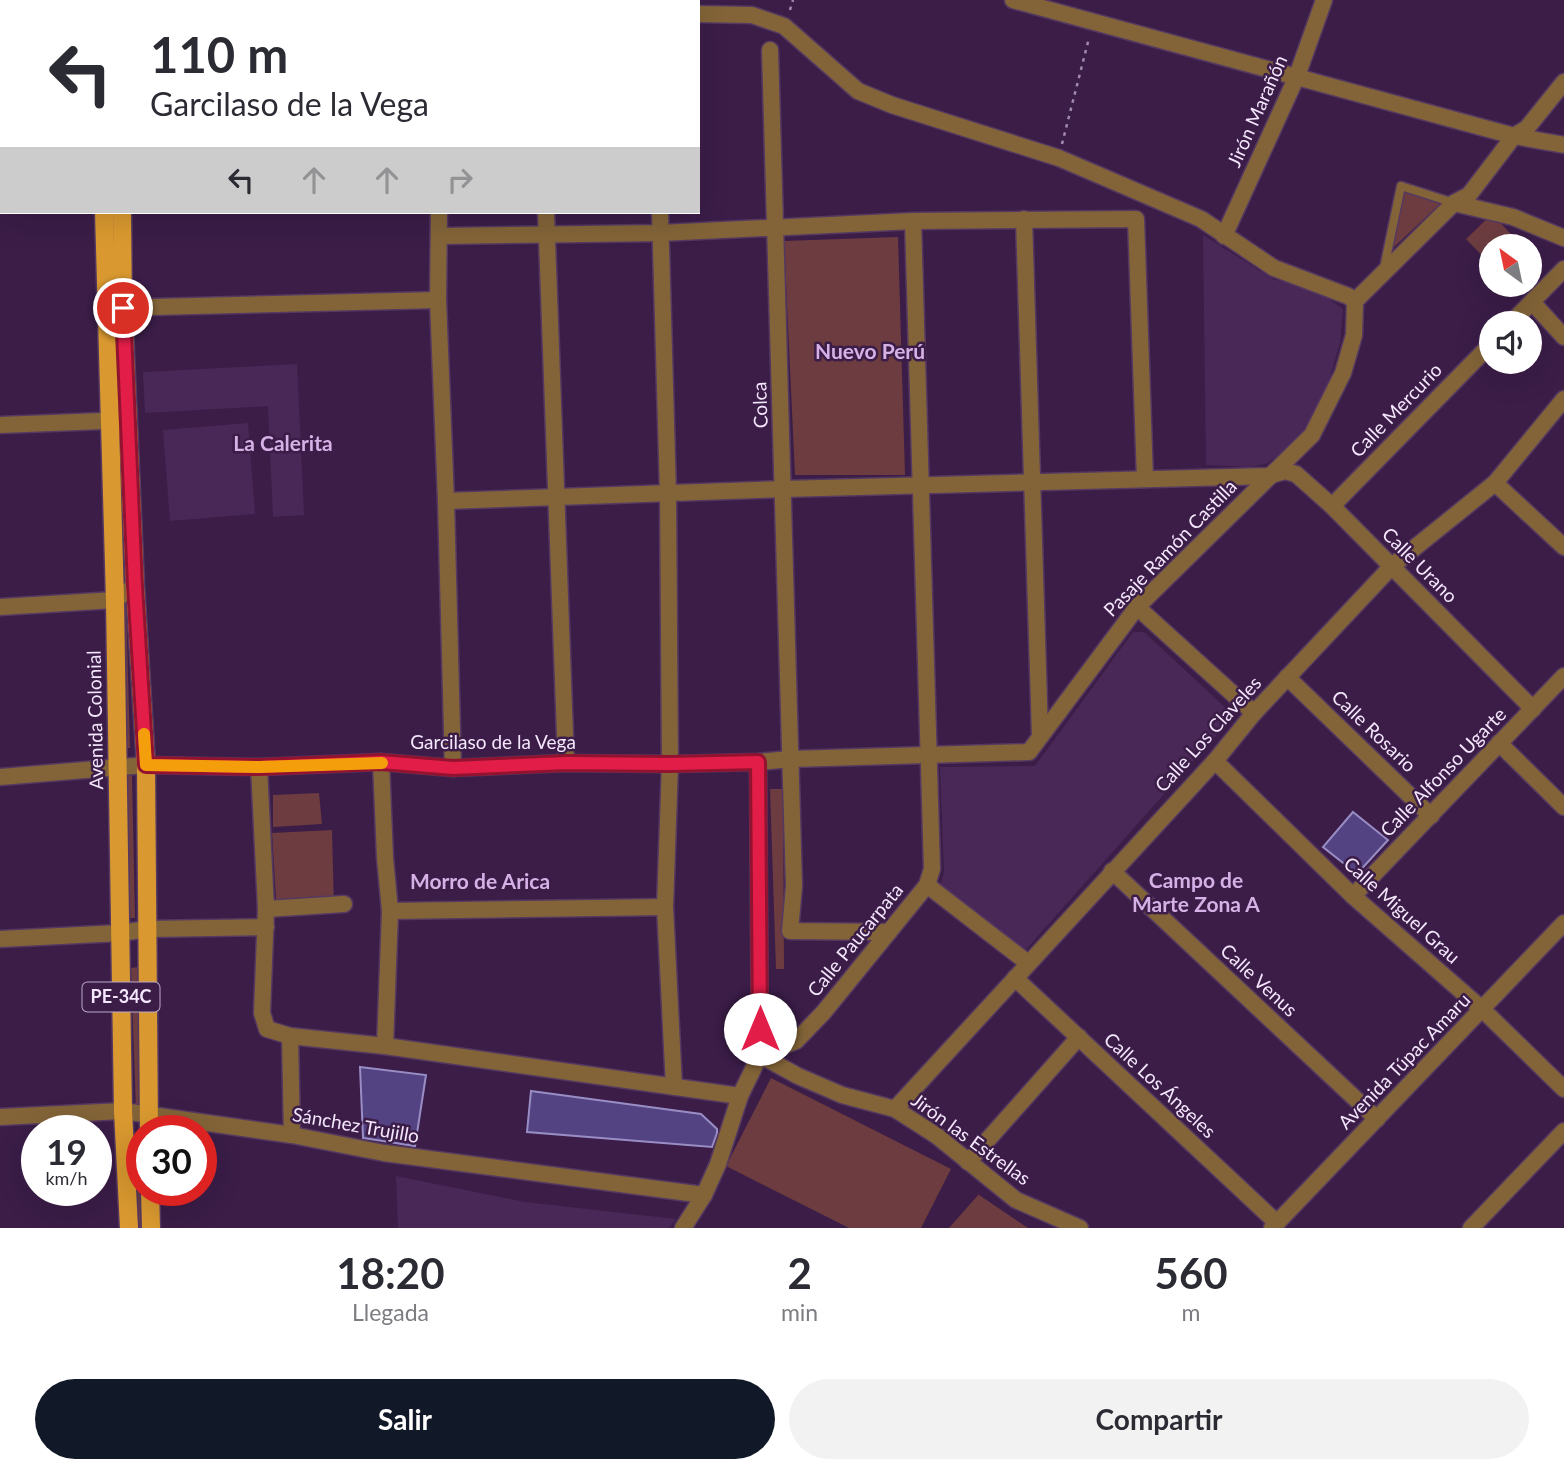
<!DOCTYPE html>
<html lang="es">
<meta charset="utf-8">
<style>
:root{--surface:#fff;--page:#f2f2f3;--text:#2b2b33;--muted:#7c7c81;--accent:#111827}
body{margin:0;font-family:Lato,sans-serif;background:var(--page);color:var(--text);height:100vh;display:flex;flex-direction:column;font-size:26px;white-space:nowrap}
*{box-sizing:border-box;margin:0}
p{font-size:23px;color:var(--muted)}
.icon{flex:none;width:38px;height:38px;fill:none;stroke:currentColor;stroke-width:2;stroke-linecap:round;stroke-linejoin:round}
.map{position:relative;height:1228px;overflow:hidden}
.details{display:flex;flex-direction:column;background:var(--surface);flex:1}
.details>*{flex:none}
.guide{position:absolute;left:0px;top:0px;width:700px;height:214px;box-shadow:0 7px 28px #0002;background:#fff;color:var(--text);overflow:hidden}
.needle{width:46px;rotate:327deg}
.fabs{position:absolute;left:1479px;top:234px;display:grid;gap:14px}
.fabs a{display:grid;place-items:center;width:63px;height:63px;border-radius:50%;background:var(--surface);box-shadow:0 7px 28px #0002;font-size:35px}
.speed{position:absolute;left:21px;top:1115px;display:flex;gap:14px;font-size:35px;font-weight:700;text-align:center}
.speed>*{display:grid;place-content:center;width:91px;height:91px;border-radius:50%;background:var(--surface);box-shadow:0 7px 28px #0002;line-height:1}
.speed small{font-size:18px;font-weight:400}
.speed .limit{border:10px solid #d22;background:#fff;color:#111}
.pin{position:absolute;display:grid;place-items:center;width:60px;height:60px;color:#fff;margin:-30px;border:4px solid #fff;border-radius:50%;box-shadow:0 2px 7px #0007}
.me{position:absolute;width:77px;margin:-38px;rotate:0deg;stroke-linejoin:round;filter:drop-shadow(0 0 5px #0008)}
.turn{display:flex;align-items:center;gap:24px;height:147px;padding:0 35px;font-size:32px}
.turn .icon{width:91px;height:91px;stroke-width:2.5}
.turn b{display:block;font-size:49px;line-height:60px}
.lanes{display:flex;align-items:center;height:66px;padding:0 35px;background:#0003;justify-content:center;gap:35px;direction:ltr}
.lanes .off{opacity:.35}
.eta{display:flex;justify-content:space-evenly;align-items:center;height:119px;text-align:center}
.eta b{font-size:42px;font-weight:700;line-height:49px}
.primary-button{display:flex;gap:14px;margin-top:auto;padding:14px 35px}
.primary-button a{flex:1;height:80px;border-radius:42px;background:var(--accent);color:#fff;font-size:28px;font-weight:700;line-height:80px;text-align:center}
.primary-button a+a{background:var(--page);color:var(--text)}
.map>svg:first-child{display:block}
</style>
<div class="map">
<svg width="1564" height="1228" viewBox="0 0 1564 1228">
<rect width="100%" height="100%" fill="#3b1d48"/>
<!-- built -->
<g fill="#492858">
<path d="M1203,235L1273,279L1319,292L1343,309L1340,343L1328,384L1303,434L1291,447L1266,464L1250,467L1206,465Z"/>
<path d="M297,364L304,515L273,517L268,406L145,413L143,372Z"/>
<path d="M248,423L255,514L170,521L163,430Z"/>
<path d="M1133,632H1144L1229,711V721L1021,955L939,890L944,872L940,767L1035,766Z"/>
<path d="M396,1176L525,1202L676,1219L669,1228H398Z"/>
</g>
<!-- green -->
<g fill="#6c3c40">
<path d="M1407,192L1438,201L1439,205L1394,247L1391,246L1402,195Z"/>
<path d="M1492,214L1523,247H1491V265L1466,239Z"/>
<path d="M898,237L905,475H795L784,241Z"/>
<path d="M122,603H126L130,748H126Z"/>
<path d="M126,775H132L135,918H130Z"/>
<path d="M770,789H783L784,969H776Z"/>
<path d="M319,793L322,824L273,827V795Z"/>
<path d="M332,830L334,909L277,914L272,833Z"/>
<path d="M138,967L142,1112H136L131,968Z"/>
<path d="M771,1078L951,1169L921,1228H849L726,1166Z"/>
<path d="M135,1147L141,1148L143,1228H138Z"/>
<path d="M979,1194V1195L1028,1228H949Z"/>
</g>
<!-- building -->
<g fill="#544382" stroke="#998dc5" stroke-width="2">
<path d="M1353,812L1388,840L1357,874L1323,847Z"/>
<path d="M360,1067L426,1075L415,1146L363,1138Z"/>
<path d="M531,1091L701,1114L717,1129V1133L712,1147L527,1132Z"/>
</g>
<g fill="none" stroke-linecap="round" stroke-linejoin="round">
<defs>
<path id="lane" d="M1384,268L1401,186L1454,203"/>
<g id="street">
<path d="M1013,0L1514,136L1564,145"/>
<path d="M770,50L794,886L790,931L889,932"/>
<path d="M0,155H2"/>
<path d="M1454,203L1513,217L1564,238"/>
<path d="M439,212L438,300L446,501L453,768"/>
<path d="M546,212L566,763"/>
<path d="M660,212L668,493L670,764L665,907L674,1087"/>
<path d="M1024,219L1040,735"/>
<path d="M440,236L660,233L913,221L1136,219L1145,479"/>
<path d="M1224,236L1297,76L1324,0"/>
<path d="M1355,301L1454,203L1469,195L1514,136L1527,128L1564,82"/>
<path d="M1532,302L1564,337"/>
<path d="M111,308L438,300"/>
<path d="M1510,324L1564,269"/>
<path d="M0,425L128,420"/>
<path d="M1495,483L1564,547"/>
<path d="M446,501L783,489L1268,476L1285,471L1296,474L1332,506L1533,709"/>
<path d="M1332,506L1491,344"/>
<path d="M0,607L115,600L135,586"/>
<path d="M1137,607L1254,713"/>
<path d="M1287,677L1431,816"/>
<path d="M1499,743L1564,807"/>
<path d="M1215,761L1353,896L1483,1010L1564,1089"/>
<path d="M381,762L385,858L390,911L385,1046"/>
<path d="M758,762L760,1055L798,1076L842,1095L895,1109L937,1136L1016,1200L1080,1228"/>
<path d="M259,767L266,909L262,1013L267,1029L290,1036L385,1046L740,1096"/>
<path d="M0,777L146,765L259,767L381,762L453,768L566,763L670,764L758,762L791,759L1029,752L1137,607L1312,435L1343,373L1354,335L1355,301L1348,296L1274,268L1201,219L1059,158L892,105L858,91L784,26L752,15L698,14"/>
<path d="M1112,871L1377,1119"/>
<path d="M927,885L1028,963"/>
<path d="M1353,896L1564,676"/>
<path d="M266,909L344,904"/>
<path d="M390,911L665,907"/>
<path d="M0,939L120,933L148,929L266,927"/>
<path d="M1015,978L1277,1223"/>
<path d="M290,1036L292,1135"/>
<path d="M895,1109L1215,761L1254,713L1392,566L1495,483L1564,399"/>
<path d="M0,1117L123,1111L292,1135L384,1153L704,1195"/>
<path d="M968,1162L1079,1037"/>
<path d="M683,1228L704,1195L718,1164L740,1096L760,1055L796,1041L823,1013L927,885L932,869L913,221"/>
<path d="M1272,1228L1564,923"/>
<path d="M1471,1228L1564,1131"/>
</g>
<g id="primary">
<path d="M100,0V2"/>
<path d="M117,0L118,2"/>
<path d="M104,212L115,600L123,1111L129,1228"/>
<path d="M122,212L123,308L135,586L146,765L149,1130"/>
<path d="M150,1190L151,1228"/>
</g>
</defs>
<!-- lane casing -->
<use href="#lane" stroke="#553961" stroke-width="11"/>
<!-- street casing -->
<use href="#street" stroke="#553961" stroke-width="19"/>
<!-- primary casing -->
<use href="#primary" stroke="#553961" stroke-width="21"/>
<!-- path -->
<g stroke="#a18bab" stroke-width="2.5" stroke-dasharray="3.5 5" stroke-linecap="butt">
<path d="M425,0V2"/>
<path d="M790,10L793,0"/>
<path d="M1062,144L1089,38"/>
</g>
<!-- lane -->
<use href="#lane" stroke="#836438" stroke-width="8"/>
<!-- street -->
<use href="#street" stroke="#836438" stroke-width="16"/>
<!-- primary -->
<use href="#primary" stroke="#da9930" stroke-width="18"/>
</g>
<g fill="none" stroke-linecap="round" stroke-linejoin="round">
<defs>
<path id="route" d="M123,308L135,586L146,765L259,767L381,762L453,768L566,763L670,764L758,762L760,1029"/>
</defs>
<!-- route casing -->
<use href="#route" stroke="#92132f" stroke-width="18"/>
<!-- route -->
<use href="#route" stroke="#e11d48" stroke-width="12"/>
<!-- slow -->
<path stroke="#f59e0b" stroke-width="12" d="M144,734L146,765L259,767L382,763"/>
</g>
<g text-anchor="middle" stroke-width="5" stroke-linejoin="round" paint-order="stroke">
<!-- shield labels -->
<rect fill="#3b1d48" stroke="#bcaac6" stroke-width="2" x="82.5" y="982.5" width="77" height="29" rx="5"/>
<g font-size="18" font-weight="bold" fill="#f4e6fc">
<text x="121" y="1003">PE-34C</text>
</g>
<!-- street labels -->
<g font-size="19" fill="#f4e6fc" stroke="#3b1d48">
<text transform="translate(1257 111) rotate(-66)" y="7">Jirón Marañón</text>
<text transform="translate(760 405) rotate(-92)" y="7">Colca</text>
<text transform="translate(1396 410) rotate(-46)" y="7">Calle Mercurio</text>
<text transform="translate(1170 548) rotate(-46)" y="7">Pasaje Ramón Castilla</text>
<text transform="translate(1420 565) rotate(45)" y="7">Calle Urano</text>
<text transform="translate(95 720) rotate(-91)" y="7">Avenida Colonial</text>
<text transform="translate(1374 731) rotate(44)" y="7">Calle Rosario</text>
<text transform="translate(1208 734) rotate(-48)" y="7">Calle Los Claveles</text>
<text x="493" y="749">Garcilaso de la Vega</text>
<text transform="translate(1443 772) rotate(-46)" y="7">Calle Alfonso Ugarte</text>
<text transform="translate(1402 910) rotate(42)" y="7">Calle Miguel Grau</text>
<text transform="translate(855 940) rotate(-51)" y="7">Calle Paucarpata</text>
<text transform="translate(1259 980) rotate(43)" y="7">Calle Venus</text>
<text transform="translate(1404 1061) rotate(-46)" y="7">Avenida Túpac Amaru</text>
<text transform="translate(1160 1085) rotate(43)" y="7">Calle Los Ángeles</text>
<text transform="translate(356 1125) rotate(10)" y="7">Sánchez Trujillo</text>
<text transform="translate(971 1139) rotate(36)" y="7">Jirón las Estrellas</text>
</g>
<!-- neighbourhood labels -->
<g font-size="21" font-weight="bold" fill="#d5b1e6" stroke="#3b1d48">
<text x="870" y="359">Nuevo Perú</text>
<text x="283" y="451">La Calerita</text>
<text x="1196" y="888">Campo de<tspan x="1196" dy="24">Marte Zona A</tspan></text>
<text x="480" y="889">Morro de Arica</text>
</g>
</g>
</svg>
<div class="fabs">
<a><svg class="needle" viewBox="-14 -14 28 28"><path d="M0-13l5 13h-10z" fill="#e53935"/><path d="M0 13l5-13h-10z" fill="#7c7c81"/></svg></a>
<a><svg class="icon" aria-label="sound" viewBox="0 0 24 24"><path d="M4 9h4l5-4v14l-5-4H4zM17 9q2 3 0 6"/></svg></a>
</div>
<div class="speed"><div>19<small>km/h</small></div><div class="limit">30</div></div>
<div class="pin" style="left:123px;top:308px;background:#d93025"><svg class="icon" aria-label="arrive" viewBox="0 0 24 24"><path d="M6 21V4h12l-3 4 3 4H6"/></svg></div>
<svg class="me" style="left:760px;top:1029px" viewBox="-20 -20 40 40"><circle r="19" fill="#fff"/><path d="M0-13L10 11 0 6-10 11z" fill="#e11d48"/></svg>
<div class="guide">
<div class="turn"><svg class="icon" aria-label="left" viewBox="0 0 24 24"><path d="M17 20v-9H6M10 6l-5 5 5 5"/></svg><div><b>110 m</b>Garcilaso de la Vega</div></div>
<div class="lanes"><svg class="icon" aria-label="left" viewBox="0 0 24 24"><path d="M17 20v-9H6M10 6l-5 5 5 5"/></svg><svg class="icon off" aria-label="ahead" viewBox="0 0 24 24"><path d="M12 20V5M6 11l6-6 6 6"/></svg><svg class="icon off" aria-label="ahead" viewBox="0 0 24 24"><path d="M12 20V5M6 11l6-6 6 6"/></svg><svg class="icon off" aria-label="right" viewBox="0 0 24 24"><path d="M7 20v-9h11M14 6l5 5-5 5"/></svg></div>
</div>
</div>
<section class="details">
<div class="eta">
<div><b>18:20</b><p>Llegada</p></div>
<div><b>2</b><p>min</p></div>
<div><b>560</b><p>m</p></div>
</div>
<div class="primary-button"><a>Salir</a><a>Compartir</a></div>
</section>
